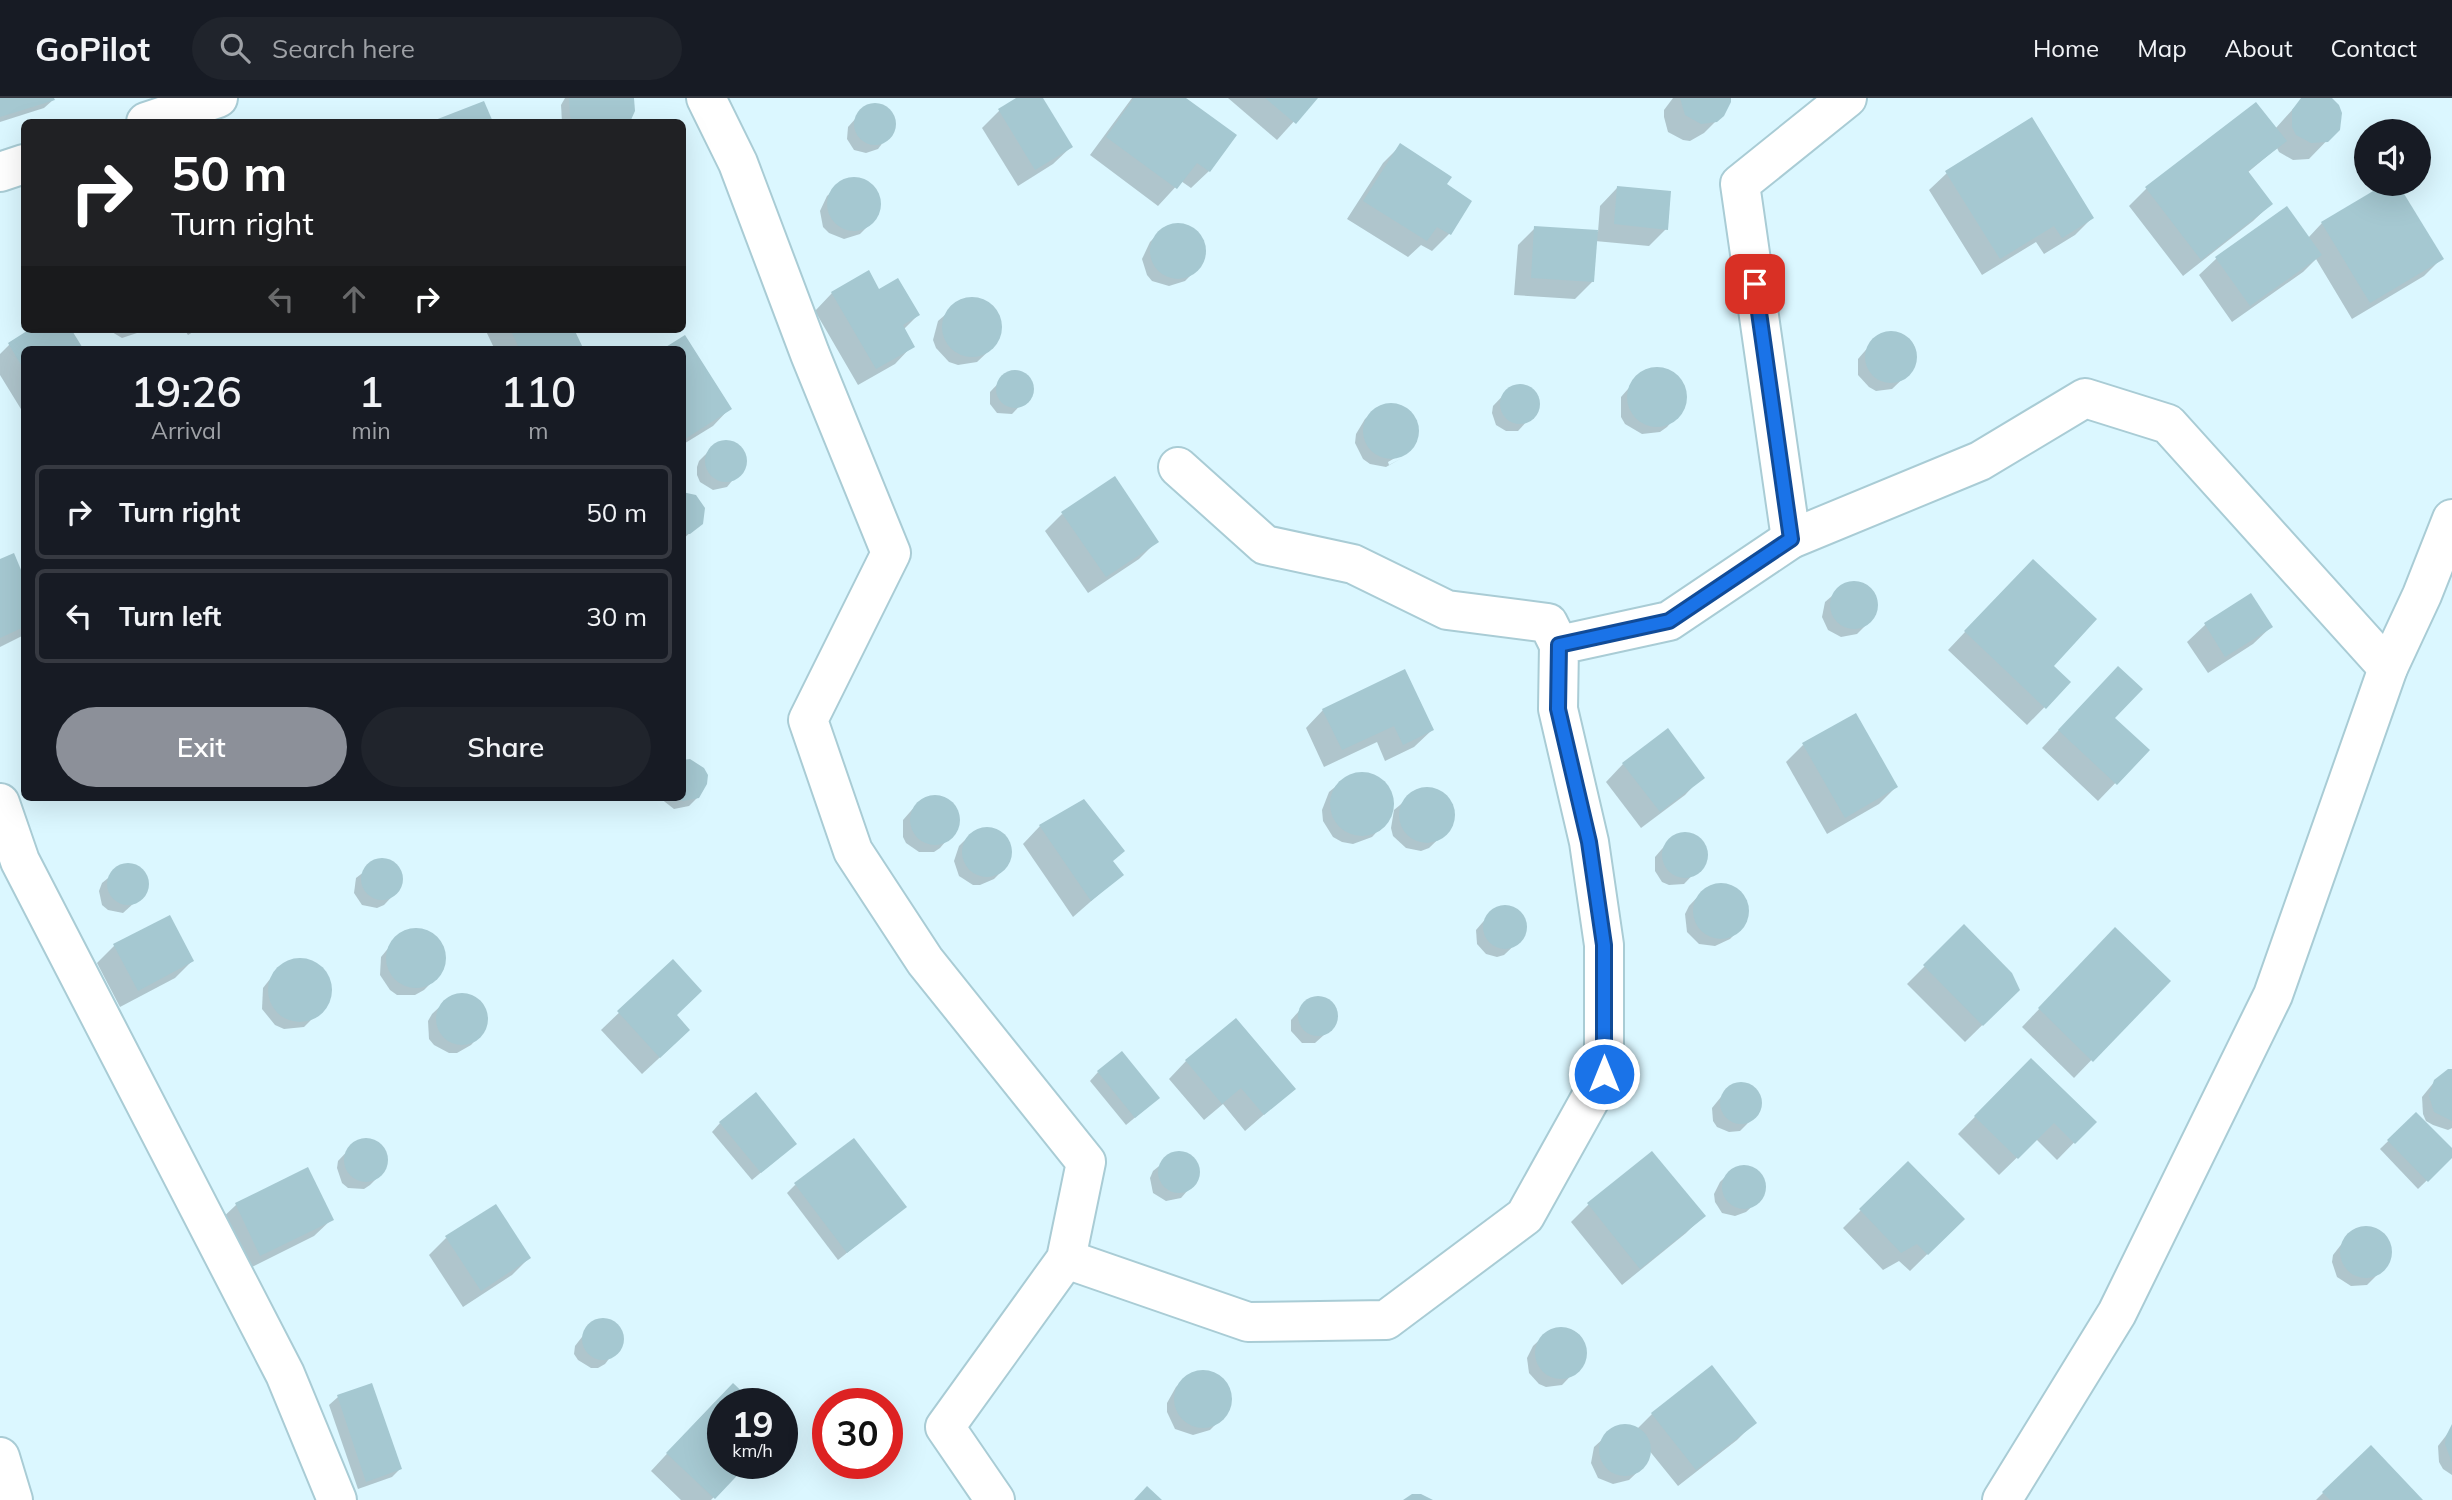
<!DOCTYPE html>
<style>
:root{--surface:#171b24;--page:#20242c;--text:#f1f3f6;--muted:#9ea1a6;--line:#363941;--accent:#8c9099}
body{margin:0;font-family:Mulish,sans-serif;background:var(--page);color:var(--text);height:100vh;display:flex;flex-direction:column;font-size:26px;white-space:nowrap}
*{box-sizing:border-box;margin:0}
p{font-size:23px;color:var(--muted)}
.icon{flex:none;width:38px;height:38px;fill:none;stroke:currentColor;stroke-width:2;stroke-linecap:round;stroke-linejoin:round}
.map{position:relative;flex:1;overflow:hidden}
.sheet{position:absolute;left:21px;top:248px;width:665px;height:455px;display:flex;flex-direction:column;background:var(--surface);border-radius:10px;box-shadow:0 7px 28px #0002}
.sheet>*{flex:none}
.hud{position:absolute;left:21px;top:21px;width:665px;height:214px;border-radius:10px;box-shadow:0 7px 28px #0002;background:#202124;color:#fff;overflow:hidden}
.buttons{position:absolute;left:2354px;top:21px;display:grid;gap:14px}
.buttons a{display:grid;place-items:center;width:77px;height:77px;border-radius:50%;background:var(--surface);box-shadow:0 7px 28px #0002;font-size:35px}
.speed{position:absolute;left:707px;top:1290px;display:flex;gap:14px;font-size:35px;font-weight:700;text-align:center}
.speed>*{display:grid;place-content:center;width:91px;height:91px;border-radius:50%;background:var(--surface);box-shadow:0 7px 28px #0002;line-height:1}
.speed small{font-size:18px;font-weight:400}
.speed .limit{border:10px solid #d22;background:#fff;color:#111}
.pin{position:absolute;display:grid;place-items:center;width:60px;height:60px;color:#fff;margin:-30px;border-radius:14px;box-shadow:0 4px 10px #0006}
.me{position:absolute;width:77px;margin:-38px;rotate:0deg;stroke-linejoin:round;filter:drop-shadow(0 0 5px #0008)}
.turn{display:flex;align-items:center;gap:24px;height:147px;padding:0 35px;font-size:32px}
.turn .icon{width:91px;height:91px;stroke-width:2.5}
.turn b{display:block;font-size:49px;line-height:60px}
.lanes{display:flex;align-items:center;height:66px;padding:0 35px;background:#0003;justify-content:center;gap:35px;direction:ltr}
.lanes .off{opacity:.35}
.eta{display:flex;justify-content:space-evenly;align-items:center;height:119px;text-align:center}
.eta b{font-size:42px;font-weight:600;line-height:49px}
.cta{display:flex;gap:14px;margin-top:auto;padding:14px 35px}
.cta a{flex:1;height:80px;border-radius:42px;background:var(--accent);color:#fff;font-size:28px;font-weight:600;line-height:80px;text-align:center}
.cta a+a{background:var(--page);color:var(--text)}
ul{padding:0;list-style:none}
li{display:flex;align-items:center;gap:21px;height:94px;margin:0 14px 10px;padding:0 21px;border:4px solid var(--line);border-radius:10px}
li div{flex:1}
li b{display:block;font-size:26px}
li em{font-style:normal}
header{display:flex;align-items:center;gap:42px;box-sizing:border-box;height:98px;padding:0 35px;background:var(--surface);border-bottom:2px solid var(--line)}
header strong{font-size:33px}
nav{display:flex;gap:38px;margin-inline-start:auto;font-size:24px}
.search{width:490px;height:63px;background:var(--page);display:flex;align-items:center;gap:18px;box-sizing:border-box;padding:0 24px;border-radius:38px;color:var(--muted);font-size:26px}
.map>svg:first-child{display:block}
</style>
<header>
<strong>GoPilot</strong>
<div class="search"><svg class="icon" aria-label="search" viewBox="0 0 24 24"><circle cx="10" cy="10" r="6"/><path d="M15 15l6 6"/></svg>Search here</div>
<nav><a>Home</a><a>Map</a><a>About</a><a>Contact</a></nav>
</header>
<div class="map">
<svg width="2452" height="1402" viewBox="0 0 2452 1402">
<rect width="100%" height="100%" fill="#dbf7ff"/>
<!-- shadow -->
<g fill="#0003">
<path d="M0,0H52L53,2L44,10L0,24Z"/>
<path d="M565,0H631L633,13L627,24H562L561,7Z"/>
<path d="M1020,0H1040L1071,49L1053,66L1018,88L982,30L999,13Z"/>
<path d="M1132,0H1183L1209,73L1191,90L1181,83L1158,108L1090,57Z"/>
<path d="M1228,0H1315L1277,42Z"/>
<path d="M1673,0H1730L1722,17L1704,35L1690,43L1683,42L1668,34L1664,19V12Z"/>
<path d="M2303,0H2329L2338,31L2309,61L2293,62L2279,54L2277,50L2247,75L2271,106L2253,123L2183,178L2129,108L2146,91L2256,6L2275,31Z"/>
<path d="M483,5L491,24H434Z"/>
<path d="M877,7L883,9L892,18L894,30L878,51L866,55L854,52L847,41L848,29L865,10Z"/>
<path d="M1400,48L1445,87L1469,103L1449,136L1432,153L1421,147L1408,159L1347,121L1383,65Z"/>
<path d="M1947,75L2092,120L2075,137L2044,156L2036,144L1982,177L1929,92Z"/>
<path d="M859,82L873,89L879,105L876,120L860,136L844,141L829,135L823,129L820,113L827,98L843,84Z"/>
<path d="M2388,86H2396L2441,161L2424,178L2352,221L2316,161L2303,174L2232,224L2199,177L2217,160L2308,140L2322,125Z"/>
<path d="M1617,90L1666,131L1649,148L1595,143L1593,183L1575,201L1514,197L1518,147L1535,130L1598,134L1600,108Z"/>
<path d="M1174,127L1191,130L1198,135L1203,143L1204,151L1203,160L1194,174L1185,183L1169,188L1152,183L1147,177L1142,161L1150,144L1159,135Z"/>
<path d="M879,193L918,217L903,232L912,248L895,266L858,287L815,213L832,195Z"/>
<path d="M980,202L996,213L1001,231L993,249L977,264L958,267L949,264L936,250L933,242L938,223L961,203Z"/>
<path d="M34,231H69L82,252H24V316L0,277V256L9,247Z"/>
<path d="M107,231H140L137,235L122,240Z"/>
<path d="M184,231H198L188,237Z"/>
<path d="M485,231H572L582,252H495Z"/>
<path d="M1892,234L1900,236L1913,246L1916,253L1914,270L1892,291L1876,293L1869,289L1858,277V261L1877,239Z"/>
<path d="M684,239L730,310L713,328L682,347V252H665Z"/>
<path d="M1652,272L1671,275L1677,281L1685,296L1681,313L1667,329L1660,334L1642,336L1625,326L1621,319V299L1642,275Z"/>
<path d="M1018,274L1028,279L1032,295L1012,316L997,315L990,306V294L1007,276Z"/>
<path d="M1517,287L1529,289L1538,299L1539,310L1518,333H1506L1496,327L1492,315L1493,308L1511,289Z"/>
<path d="M1391,306L1408,311L1417,326L1418,335L1407,355V353L1388,364L1389,367L1402,360L1386,369L1370,366L1363,361L1355,345L1356,336L1365,321L1374,312Z"/>
<path d="M729,344L741,352L745,367L727,389L713,392L700,384L697,377V369L699,363L714,348Z"/>
<path d="M682,396L701,425L682,442Z"/>
<path d="M1062,416L1157,443L1139,461L1088,495L1045,433Z"/>
<path d="M13,457L24,483V537L0,549V463Z"/>
<path d="M2016,480L2051,568L2069,584L2027,627L1948,552Z"/>
<path d="M1853,484L1868,489L1877,501V508L1871,522L1857,536L1841,539L1828,532L1822,519L1825,504L1847,485Z"/>
<path d="M2250,497L2271,529L2253,546L2208,575L2187,544L2205,527Z"/>
<path d="M2101,587L2113,620L2147,652L2098,703L2042,650Z"/>
<path d="M1323,612L1432,632L1414,649L1385,663L1377,644L1324,669L1306,630Z"/>
<path d="M1803,647L1896,689L1879,706L1827,736L1786,664Z"/>
<path d="M1623,666L1702,679L1685,697L1641,730L1606,684Z"/>
<path d="M1356,675L1376,678L1390,692L1391,713L1388,722L1372,739L1353,746L1342,744L1333,739L1323,723L1322,712L1329,694L1347,679Z"/>
<path d="M1418,692H1437L1450,704L1453,712L1450,730L1429,750L1421,753L1406,750L1393,738L1391,730L1394,712Z"/>
<path d="M932,698H940L947,701L958,714V729L940,750L934,754H919L906,745L903,739V722L917,706Z"/>
<path d="M698,699L689,708L674,711L660,700Z"/>
<path d="M1040,728L1111,764L1121,777L1073,819L1023,746Z"/>
<path d="M982,731L997,733L1003,737L1007,744L1010,758L1003,772L994,781L980,787H973L959,778L954,763L959,748L968,739Z"/>
<path d="M1679,736L1693,737L1703,746L1706,760L1703,766L1684,786L1669,787L1662,784L1655,773V759L1668,744Z"/>
<path d="M378,763L393,765L398,770L401,784L398,792L384,807L377,810L362,807L354,795L356,780Z"/>
<path d="M124,767L138,770L147,782L144,796L123,815L108,812L102,807L99,793L102,785Z"/>
<path d="M1722,786L1738,792L1743,800L1747,817L1739,832L1730,841L1715,848L1699,846L1687,834L1685,816L1689,808L1704,792Z"/>
<path d="M1500,809L1513,811L1519,815L1525,827L1522,840L1504,857L1497,859L1486,856L1477,846L1476,832L1489,817Z"/>
<path d="M1964,829L2018,892L1965,944L1907,886Z"/>
<path d="M412,832H421L437,841L445,858L440,876L424,892L415,897H397L390,892L380,877L381,859L395,842Z"/>
<path d="M115,847L192,863L175,880L120,909L97,865Z"/>
<path d="M2098,849L2168,883L2074,980L2022,929Z"/>
<path d="M294,862L314,865L321,870L330,887L327,906L304,929L284,931L275,927L262,911L263,890L277,872Z"/>
<path d="M673,863L671,949L642,976L601,932Z"/>
<path d="M465,896L479,904L487,917L485,932L471,947L457,955H449L434,947L429,941L428,923L432,916L449,900Z"/>
<path d="M1319,900L1325,901L1334,910L1336,916L1334,928L1315,945H1302L1291,933V922L1308,903Z"/>
<path d="M2031,962L2094,1024L2057,1062L2036,1041L1999,1077L1958,1036Z"/>
<path d="M1186,963L1293,991L1245,1033L1223,1006L1204,1022L1169,981Z"/>
<path d="M2452,973V1030L2448,1032L2433,1027L2426,1023L2423,1016L2422,999L2435,983Z"/>
<path d="M1098,974L1149,1008L1126,1027L1090,983Z"/>
<path d="M1743,985L1755,991L1758,997L1761,1009L1759,1014L1740,1033L1729,1034L1717,1029L1713,1023L1712,1010L1729,989Z"/>
<path d="M2416,1016L2452,1053V1058L2418,1091L2380,1051Z"/>
<path d="M720,1025L786,1054L752,1082L712,1034Z"/>
<path d="M367,1042L381,1049L386,1064L379,1078L370,1087L364,1091L348,1090L342,1085L337,1070L338,1063L353,1047Z"/>
<path d="M1175,1055L1189,1058L1198,1070L1195,1084L1181,1100L1166,1103L1153,1095L1150,1080L1153,1073Z"/>
<path d="M1652,1056L1703,1118L1686,1135L1622,1187L1571,1124L1588,1107Z"/>
<path d="M1908,1065L1963,1121L1910,1173L1899,1163L1883,1172L1843,1130Z"/>
<path d="M1741,1068L1755,1072L1760,1076L1764,1088L1761,1100L1756,1105L1746,1114L1735,1118L1722,1115L1715,1104L1714,1096L1720,1084L1729,1075Z"/>
<path d="M307,1071L332,1121L314,1138L242,1174L218,1124L236,1107Z"/>
<path d="M795,1087L904,1109L838,1162L787,1095Z"/>
<path d="M2367,1130L2375,1131L2387,1141L2391,1149L2388,1166L2367,1187L2351,1188L2337,1179L2332,1164L2333,1157L2351,1134Z"/>
<path d="M446,1140L529,1160L512,1177L463,1209L429,1157Z"/>
<path d="M607,1222L619,1230L623,1237L622,1244L605,1266L598,1270H591L578,1262L574,1256L575,1248L592,1226Z"/>
<path d="M1563,1230L1577,1235L1582,1241L1586,1258L1583,1265L1562,1287L1546,1289L1539,1286L1529,1275L1527,1260L1533,1248L1548,1234Z"/>
<path d="M1203,1273L1212,1275L1226,1285L1230,1301L1225,1317L1210,1332L1193,1337L1175,1331L1167,1314V1305L1176,1289L1185,1280Z"/>
<path d="M338,1299L400,1371L392,1379L358,1391L329,1307Z"/>
<path d="M715,1304L723,1306V1365H746L711,1402H681L651,1373Z"/>
<path d="M1652,1316L1754,1325L1737,1342L1678,1388L1648,1351V1360L1645,1367L1629,1382L1613,1386L1598,1380L1591,1365L1594,1349L1616,1329L1623,1327L1637,1331Z"/>
<path d="M2452,1330V1377L2443,1371L2439,1364L2438,1348Z"/>
<path d="M2323,1395L2420,1402H2316Z"/>
</g>
<!-- building -->
<g fill="#a5c8d1">
<path d="M0,0H54L55,2L0,19Z"/>
<path d="M569,0H634L635,13L630,24H573L570,18Z"/>
<path d="M1016,0H1043L1073,49L1035,72L998,11Z"/>
<path d="M1134,0H1186L1237,37L1210,74L1197,65L1177,91L1106,39Z"/>
<path d="M1265,0H1318L1296,26Z"/>
<path d="M1680,0H1731V4L1724,18L1717,24L1701,26L1685,17Z"/>
<path d="M2301,0H2332L2339,7L2342,15L2340,32L2328,44L2311,45L2296,37L2292,29V12Z"/>
<path d="M484,3L493,24H430Z"/>
<path d="M2256,4L2287,43L2248,73L2273,106L2201,162L2145,89Z"/>
<circle cx="875" cy="26" r="21"/>
<path d="M2032,19L2094,120L2062,140L2054,128L2000,161L1945,73Z"/>
<path d="M1400,45L1452,79L1447,86L1472,103L1451,137L1437,129L1427,143L1363,103Z"/>
<circle cx="854" cy="106" r="27"/>
<path d="M2385,86H2398L2444,161L2370,205L2321,124Z"/>
<path d="M1617,88L1671,93L1668,132L1614,126Z"/>
<path d="M2287,108L2322,157L2250,208L2215,159Z"/>
<circle cx="1178" cy="153" r="28"/>
<path d="M1534,128L1598,132L1594,184L1531,180Z"/>
<path d="M869,172L879,191L898,180L920,217L903,227L915,249L876,271L831,194Z"/>
<circle cx="972" cy="229" r="30"/>
<path d="M30,231H71L84,252H24V272L8,245Z"/>
<path d="M510,231H574L584,252H520Z"/>
<circle cx="1891" cy="259" r="26"/>
<path d="M685,237L732,311L682,343V252H661Z"/>
<circle cx="1657" cy="299" r="30"/>
<circle cx="1015" cy="291" r="19"/>
<circle cx="1520" cy="306" r="20"/>
<circle cx="1391" cy="333" r="28"/>
<circle cx="726" cy="363" r="21"/>
<path d="M1115,378L1159,444L1106,479L1061,414Z"/>
<path d="M682,394L696,397L705,410L703,426L690,436H682Z"/>
<path d="M14,455L24,479V529L0,540V461Z"/>
<path d="M2033,461L2097,521L2054,568L2071,584L2046,611L1964,533Z"/>
<circle cx="1854" cy="507" r="24"/>
<path d="M2251,495L2273,529L2225,559L2204,525Z"/>
<path d="M2118,568L2143,591L2115,620L2150,652L2117,687L2058,632Z"/>
<path d="M1405,571L1434,632L1403,647L1394,628L1342,652L1322,611Z"/>
<path d="M1856,615L1898,689L1845,720L1802,645Z"/>
<path d="M1668,630L1705,680L1660,714L1622,665Z"/>
<path d="M690,661L704,670L708,677L707,686L699,700L683,703L675,700H682V662Z"/>
<circle cx="1362" cy="706" r="32"/>
<circle cx="1427" cy="717" r="28"/>
<circle cx="935" cy="722" r="25"/>
<path d="M1084,701L1125,753L1113,763L1124,777L1091,803L1039,727Z"/>
<circle cx="987" cy="754" r="25"/>
<circle cx="1685" cy="757" r="23"/>
<circle cx="382" cy="781" r="21"/>
<circle cx="128" cy="786" r="21"/>
<circle cx="1721" cy="813" r="28"/>
<circle cx="1505" cy="829" r="22"/>
<path d="M170,817L194,863L138,893L113,846Z"/>
<path d="M1964,826L2012,875L2020,892L1983,928L1923,867Z"/>
<path d="M2115,829L2171,883L2093,964L2038,910Z"/>
<circle cx="416" cy="860" r="30"/>
<circle cx="300" cy="892" r="32"/>
<path d="M673,861L702,893L677,917L690,932L660,960L617,913Z"/>
<circle cx="462" cy="921" r="26"/>
<circle cx="1318" cy="918" r="20"/>
<path d="M1236,920L1296,991L1264,1017L1241,990L1222,1006L1185,962Z"/>
<path d="M1122,953L1160,1000L1135,1020L1097,973Z"/>
<path d="M2031,960L2097,1024L2075,1046L2054,1025L2018,1061L1974,1018Z"/>
<path d="M2448,971H2452V1023L2434,1014L2429,998L2434,982Z"/>
<circle cx="1741" cy="1005" r="21"/>
<path d="M756,994L797,1046L761,1075L719,1024Z"/>
<path d="M2416,1014L2452,1050V1060L2428,1084L2387,1042Z"/>
<path d="M854,1040L907,1109L847,1155L794,1085Z"/>
<circle cx="366" cy="1062" r="22"/>
<path d="M1652,1053L1706,1118L1640,1171L1587,1105Z"/>
<circle cx="1179" cy="1074" r="21"/>
<path d="M1908,1063L1965,1121L1928,1157L1917,1146L1901,1155L1859,1111Z"/>
<circle cx="1744" cy="1089" r="22"/>
<path d="M308,1069L334,1122L260,1158L235,1105Z"/>
<path d="M496,1106L531,1160L481,1193L445,1138Z"/>
<circle cx="2366" cy="1154" r="26"/>
<circle cx="603" cy="1241" r="21"/>
<circle cx="1561" cy="1255" r="26"/>
<path d="M1712,1267L1757,1325L1696,1372L1651,1315Z"/>
<circle cx="1203" cy="1301" r="29"/>
<path d="M372,1285L402,1371L366,1384L337,1297Z"/>
<path d="M733,1285L755,1306H723V1365H749L715,1401L666,1355Z"/>
<circle cx="1625" cy="1352" r="26"/>
<path d="M2452,1326V1365L2445,1346L2446,1338Z"/>
<path d="M2371,1347L2423,1402H2330L2322,1394Z"/>
<path d="M1147,1388L1162,1402H1134Z"/>
<path d="M1412,1396H1421L1433,1402H1403Z"/>
</g>
<g fill="none" stroke-linecap="round" stroke-linejoin="round">
<defs>
<g id="minor">
<path d="M706,0L738,65L810,256L891,455L808,622L853,753L925,863L1086,1064L1066,1161L945,1329L995,1402"/>
<path d="M146,24L218,0"/>
<path d="M0,74L24,66"/>
<path d="M1178,369L1265,447L1353,466L1447,512L1548,525L1559,547"/>
<path d="M1791,441L1740,86L1847,0"/>
<path d="M0,705L20,763L285,1276L337,1402"/>
<path d="M1066,1161L1248,1224L1386,1222L1525,1118L1604,976V847L1589,744L1558,611L1559,547L1669,523L1791,441L1980,363L2085,300L2168,326L2388,570"/>
<path d="M0,1359L13,1402"/>
<path d="M2002,1402L2117,1215L2273,897L2388,570L2422,497L2452,421"/>
</g>
</defs>
<!-- minor casing -->
<use href="#minor" stroke="#a9ccd5" stroke-width="42"/>
<!-- minor -->
<use href="#minor" stroke="#fff" stroke-width="38"/>
</g>
<g fill="none" stroke-linecap="round" stroke-linejoin="round">
<defs>
<path id="route" d="M1604,976V847L1589,744L1558,611L1559,547L1669,523L1791,441L1755,186"/>
</defs>
<!-- route casing -->
<use href="#route" stroke="#114b97" stroke-width="18"/>
<!-- route -->
<use href="#route" stroke="#1a73e8" stroke-width="12"/>
</g>
</svg>
<div class="buttons">
<a><svg class="icon" aria-label="sound" viewBox="0 0 24 24"><path d="M4 9h4l5-4v14l-5-4H4zM17 9q2 3 0 6"/></svg></a>
</div>
<div class="speed"><div>19<small>km/h</small></div><div class="limit">30</div></div>
<div class="pin" style="left:1755px;top:186px;background:#d93025"><svg class="icon" aria-label="arrive" viewBox="0 0 24 24"><path d="M6 21V4h12l-3 4 3 4H6"/></svg></div>
<svg class="me" style="left:1604px;top:976px" viewBox="-20 -20 40 40"><circle r="17" fill="#1a73e8" stroke="#fff" stroke-width="3"/><path d="M0-11L8 9 0 5-8 9z" fill="#fff"/></svg>
<div class="hud">
<div class="turn"><svg class="icon" aria-label="right" viewBox="0 0 24 24"><path d="M7 20v-9h11M14 6l5 5-5 5"/></svg><div><b>50 m</b>Turn right</div></div>
<div class="lanes"><svg class="icon off" aria-label="left" viewBox="0 0 24 24"><path d="M17 20v-9H6M10 6l-5 5 5 5"/></svg><svg class="icon off" aria-label="ahead" viewBox="0 0 24 24"><path d="M12 20V5M6 11l6-6 6 6"/></svg><svg class="icon" aria-label="right" viewBox="0 0 24 24"><path d="M7 20v-9h11M14 6l5 5-5 5"/></svg></div>
</div>
<section class="sheet">
<div class="eta">
<div><b>19:26</b><p>Arrival</p></div>
<div><b>1</b><p>min</p></div>
<div><b>110</b><p>m</p></div>
</div>
<ul>
<li><svg class="icon" aria-label="right" viewBox="0 0 24 24"><path d="M7 20v-9h11M14 6l5 5-5 5"/></svg><div><b>Turn right</b></div><em>50 m</em></li>
<li><svg class="icon" aria-label="left" viewBox="0 0 24 24"><path d="M17 20v-9H6M10 6l-5 5 5 5"/></svg><div><b>Turn left</b></div><em>30 m</em></li>
</ul>
<div class="cta"><a>Exit</a><a>Share</a></div>
</section>
</div>
